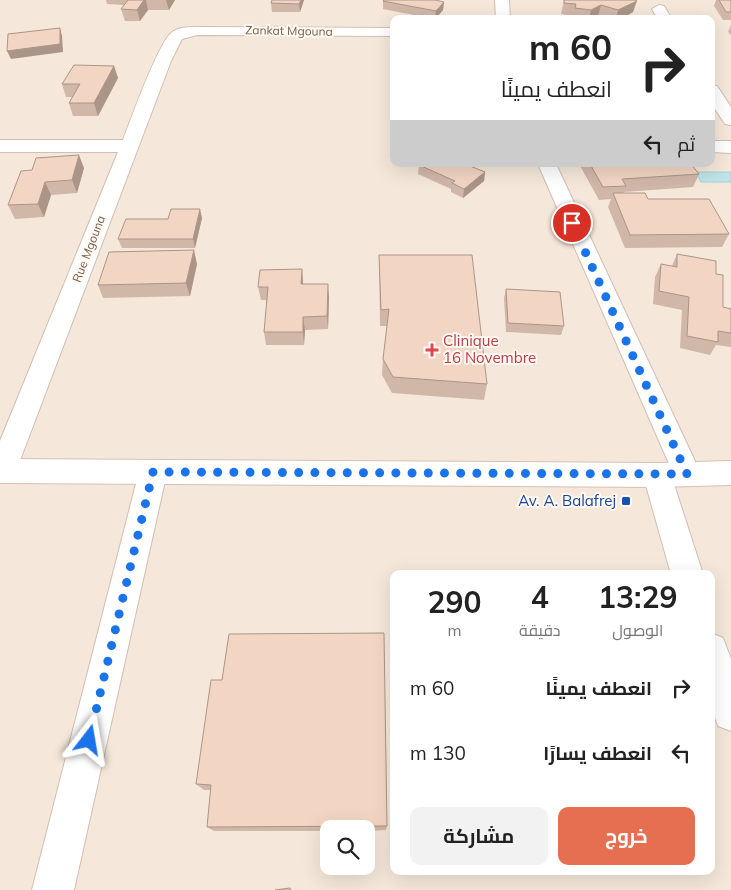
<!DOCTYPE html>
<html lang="ar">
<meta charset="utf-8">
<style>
:root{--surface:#fff;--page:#f2f2f2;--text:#222;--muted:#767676;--accent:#e76f51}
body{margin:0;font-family:Mulish,Cairo,sans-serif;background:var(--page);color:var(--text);direction:rtl;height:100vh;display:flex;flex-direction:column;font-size:19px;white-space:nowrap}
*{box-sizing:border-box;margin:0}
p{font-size:16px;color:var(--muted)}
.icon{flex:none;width:28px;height:28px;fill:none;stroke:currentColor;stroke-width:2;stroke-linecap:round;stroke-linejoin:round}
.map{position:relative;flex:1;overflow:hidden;direction:ltr}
.panel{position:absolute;left:390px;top:570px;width:325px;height:305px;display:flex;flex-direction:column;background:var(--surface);border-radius:10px;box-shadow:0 5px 20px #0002;direction:rtl}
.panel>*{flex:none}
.hud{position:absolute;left:390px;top:15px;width:325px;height:152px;border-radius:10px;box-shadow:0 5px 20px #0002;direction:rtl;background:#fff;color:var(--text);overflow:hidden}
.fabs{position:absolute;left:320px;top:820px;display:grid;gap:10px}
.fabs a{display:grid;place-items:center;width:55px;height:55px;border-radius:10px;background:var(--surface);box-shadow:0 5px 20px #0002;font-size:25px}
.pin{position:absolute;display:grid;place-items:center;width:42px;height:42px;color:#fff;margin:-21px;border:2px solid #fff;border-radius:50%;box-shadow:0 1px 5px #0007}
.me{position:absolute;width:55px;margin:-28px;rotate:14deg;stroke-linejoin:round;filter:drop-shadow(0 0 4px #0008)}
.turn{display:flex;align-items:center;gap:18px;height:105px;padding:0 20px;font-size:22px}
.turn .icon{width:65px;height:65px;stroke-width:2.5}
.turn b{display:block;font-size:35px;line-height:42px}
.then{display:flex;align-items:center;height:48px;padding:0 20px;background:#0003;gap:10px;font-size:19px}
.eta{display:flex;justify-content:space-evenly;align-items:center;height:85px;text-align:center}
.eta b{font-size:30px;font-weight:700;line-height:35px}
.button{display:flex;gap:10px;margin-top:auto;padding:10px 20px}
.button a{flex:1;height:58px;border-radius:10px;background:var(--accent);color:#fff;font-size:20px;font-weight:700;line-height:58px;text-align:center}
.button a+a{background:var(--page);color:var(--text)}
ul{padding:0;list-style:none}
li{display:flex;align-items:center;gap:15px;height:65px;padding:0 20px}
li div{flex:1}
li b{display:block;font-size:19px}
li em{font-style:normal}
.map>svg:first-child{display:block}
</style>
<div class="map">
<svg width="731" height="890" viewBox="0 0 731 890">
<rect width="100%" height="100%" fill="#fdf6ec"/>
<!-- residential -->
<path fill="#f5e8da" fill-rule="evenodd" d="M0,0H731V890H0ZM394,19H711V164H394ZM394,574H711V871H394ZM329,829H366V866H329Z"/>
<!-- water -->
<path fill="#bfe3e8" stroke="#a5d3da" d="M696,172H731V182H701Z"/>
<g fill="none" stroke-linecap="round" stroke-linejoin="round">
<defs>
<g id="minor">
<path d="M495,0H509L510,19H496Z"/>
<path d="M659,5L664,6L672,19H658L652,9Z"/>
<path d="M197,27L394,28V36L197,35L182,39L171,61L16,471L12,479L0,482V441L118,152H0V140H123C131,119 157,46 171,33C178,27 188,27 197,27Z"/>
<path d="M711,85L717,86L731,107V125L725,124L711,103Z"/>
<path d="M711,141H731V153L711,152Z"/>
<path d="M538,164H556L701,474L697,482L687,486L677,482Z"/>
<path d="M153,460L163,464L167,472L74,890H32L139,472L143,464Z"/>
<path d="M657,463L667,467L671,475L703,574H671L643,475L647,467Z"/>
<path d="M711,633L723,638L731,659V731L718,726L711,707Z"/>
</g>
<path id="secondary" d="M0,459L657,463L731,461V485L657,487L0,483Z"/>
</defs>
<!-- minor casing -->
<use href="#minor" stroke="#d1beb0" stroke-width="2"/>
<!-- secondary casing -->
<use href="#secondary" stroke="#d6c0b0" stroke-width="2"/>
<!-- minor -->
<use href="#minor" fill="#fff" fill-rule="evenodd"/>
<!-- secondary -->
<use href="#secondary" fill="#fff" fill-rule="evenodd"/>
</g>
<!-- wall -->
<g fill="#d1b7a8">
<path d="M106,0H175L169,10H148L140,21H125L121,9L124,5L107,4Z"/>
<path d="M272,0H304L300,12H272L271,3Z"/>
<path d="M564,0H635L633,12L621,19H605L598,16L594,19H573V16L561,14Z"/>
<path d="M716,0H731V20H723L714,6Z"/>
<path d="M383,1L444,2L443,10L436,19H434L383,9Z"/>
<path d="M731,25V35L728,32Z"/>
<path d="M114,66L118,78L98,116H73L69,103L72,97H66L62,84Z"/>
<path d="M579,164H691L699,174L693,187L624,192L623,193L648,199L729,234L722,247L625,248L608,207L611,199L599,200Z"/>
<path d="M419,165L485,172L484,181L463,198L451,192V189L418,174Z"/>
<path d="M84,168L77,193L51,195L44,217L15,219L8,205L32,170Z"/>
<path d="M202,218L195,248H122L118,239Z"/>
<path d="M677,254L716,274L723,307L731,309V347L716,345L710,355L680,348L682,310L653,304L655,277L661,264L672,266Z"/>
<path d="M379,255L487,384L484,400L392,393L382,375L383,359L387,326H380Z"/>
<path d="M197,264L190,296L103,298L98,285Z"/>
<path d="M302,269L303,284L329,297L328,329L305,330L304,345H266L264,332L267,300H261L258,287Z"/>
<path d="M506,289L564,326L561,335L506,332L504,298Z"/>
<path d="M222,680L387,826L386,830L366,831V829H329V831H214L207,827L211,790H204L196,784Z"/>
</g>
<!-- shaded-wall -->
<g fill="#aa9588">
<path d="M144,0H146L148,10L140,21L137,10Z"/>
<path d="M166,0H175L169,10Z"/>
<path d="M301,0H304L300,12L299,4Z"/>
<path d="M637,1L633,12L621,19H616L618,10Z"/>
<path d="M444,2L443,10L435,19L436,11Z"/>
<path d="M601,5L598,16L594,19H589L591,10Z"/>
<path d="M60,28L62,36L63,52L11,59L7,51Z"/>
<path d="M114,66L118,78L98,116L94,103Z"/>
<path d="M79,155L84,168L77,193L72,180Z"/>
<path d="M485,172L484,181L463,198L464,189Z"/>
<path d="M45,182L51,195L44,217L38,204Z"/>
<path d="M200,209L202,218L195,248L193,239Z"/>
<path d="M194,250L197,264L190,296L186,283Z"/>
<path d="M302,269L303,282L302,297L301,284Z"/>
<path d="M328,284L329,297L328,329L327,316Z"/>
<path d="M303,317L305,330L304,345L303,332Z"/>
</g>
<!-- building -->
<g fill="#f3d5c3" stroke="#aa9588">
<path d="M128,0H144L137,10L121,9Z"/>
<path d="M272,0H301L299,4L271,3Z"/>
<path d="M384,0H435L444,2L436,11L383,1Z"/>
<path d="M564,0H635L637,1L618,10L601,5L591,10L575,8L576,4L564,3Z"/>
<path d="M719,0H731V12H726Z"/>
<path d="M60,28V44L7,51L8,34Z"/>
<path d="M74,65L114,66L94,103H69L80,84H62Z"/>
<path d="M79,155L72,180L45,182L38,204L8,205L21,171L32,170L36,158Z"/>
<path d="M420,164H465L485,172L464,189L452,183L455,181L419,165Z"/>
<path d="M590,164H691L699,174L622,179L626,186L603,187Z"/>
<path d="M613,193H645L648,199H709L729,234L630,235Z"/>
<path d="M171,209H200L193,239H118L126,219H168Z"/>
<path d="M194,250L186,283L98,285L109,252Z"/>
<path d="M677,254L716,261V274L723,275V307L731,309V333L718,331V342L687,336L689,297L659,291L661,264L677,267Z"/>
<path d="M379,255H472L487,384L393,377L383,359L389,309L381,310Z"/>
<path d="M302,269L301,284H328L327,316L303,317V332H264L268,287H258L260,270Z"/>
<path d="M506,289L560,292L564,326L508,323Z"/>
<path d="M384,633L387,826L207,827L211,785L196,784L211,680H222L229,634Z"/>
<path d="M290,888L291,890H275Z"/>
</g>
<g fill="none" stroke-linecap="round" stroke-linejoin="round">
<!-- route -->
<path stroke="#1a73e8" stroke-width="9" stroke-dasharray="0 16.2" d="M89,740L153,472L687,474L572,223"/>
</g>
<!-- markers -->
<path fill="#e0444e" stroke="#fffaf3" stroke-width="2" d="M429.5 342.5h5v5h5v5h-5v5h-5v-5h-5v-5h5z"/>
<rect fill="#1a4fb4" stroke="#fffaf3" stroke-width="2" x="621" y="496" width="10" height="10" rx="2.5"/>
<g text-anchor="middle" stroke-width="4" stroke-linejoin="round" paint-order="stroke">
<!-- far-street labels -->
<g font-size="12" fill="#7a5c4d" stroke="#fffaf3">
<text transform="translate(289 31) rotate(1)" y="4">Zankat Mgouna</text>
<text transform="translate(89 249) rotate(-69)" y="4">Rue Mgouna</text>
</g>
<!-- health labels -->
<g font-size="15" fill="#be3a42" stroke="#fffaf3" text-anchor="start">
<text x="443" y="346">Clinique<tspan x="443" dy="17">16 Novembre</tspan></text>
</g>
<!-- transit labels -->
<g font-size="15" fill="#164399" stroke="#fffaf3" text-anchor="end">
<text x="616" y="506">Av. A. Balafrej</text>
</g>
</g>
</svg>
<div class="fabs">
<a><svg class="icon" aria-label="search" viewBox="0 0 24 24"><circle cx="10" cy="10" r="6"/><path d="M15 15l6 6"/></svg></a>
</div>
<div class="pin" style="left:572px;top:223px;background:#d93025"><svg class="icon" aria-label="arrive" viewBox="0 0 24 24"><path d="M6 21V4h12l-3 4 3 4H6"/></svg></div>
<svg class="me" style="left:89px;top:740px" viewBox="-20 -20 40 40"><path d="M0-17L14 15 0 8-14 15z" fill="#1a73e8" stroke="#fff" stroke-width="4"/></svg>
<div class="hud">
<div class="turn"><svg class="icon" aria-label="right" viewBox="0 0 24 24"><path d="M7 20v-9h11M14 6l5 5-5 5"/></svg><div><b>60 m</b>انعطف يمينًا</div></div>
<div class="then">ثم<svg class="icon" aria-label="left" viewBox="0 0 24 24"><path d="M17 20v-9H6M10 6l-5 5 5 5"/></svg></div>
</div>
<section class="panel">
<div class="eta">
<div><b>13:29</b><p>الوصول</p></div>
<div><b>4</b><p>دقيقة</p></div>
<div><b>290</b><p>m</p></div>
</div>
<ul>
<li><svg class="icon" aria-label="right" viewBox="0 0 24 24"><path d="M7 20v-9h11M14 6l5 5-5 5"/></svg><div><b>انعطف يمينًا</b></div><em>60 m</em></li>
<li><svg class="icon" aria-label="left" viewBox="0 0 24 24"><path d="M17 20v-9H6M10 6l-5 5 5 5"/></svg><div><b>انعطف يسارًا</b></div><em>130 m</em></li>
</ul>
<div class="button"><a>خروج</a><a>مشاركة</a></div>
</section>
</div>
